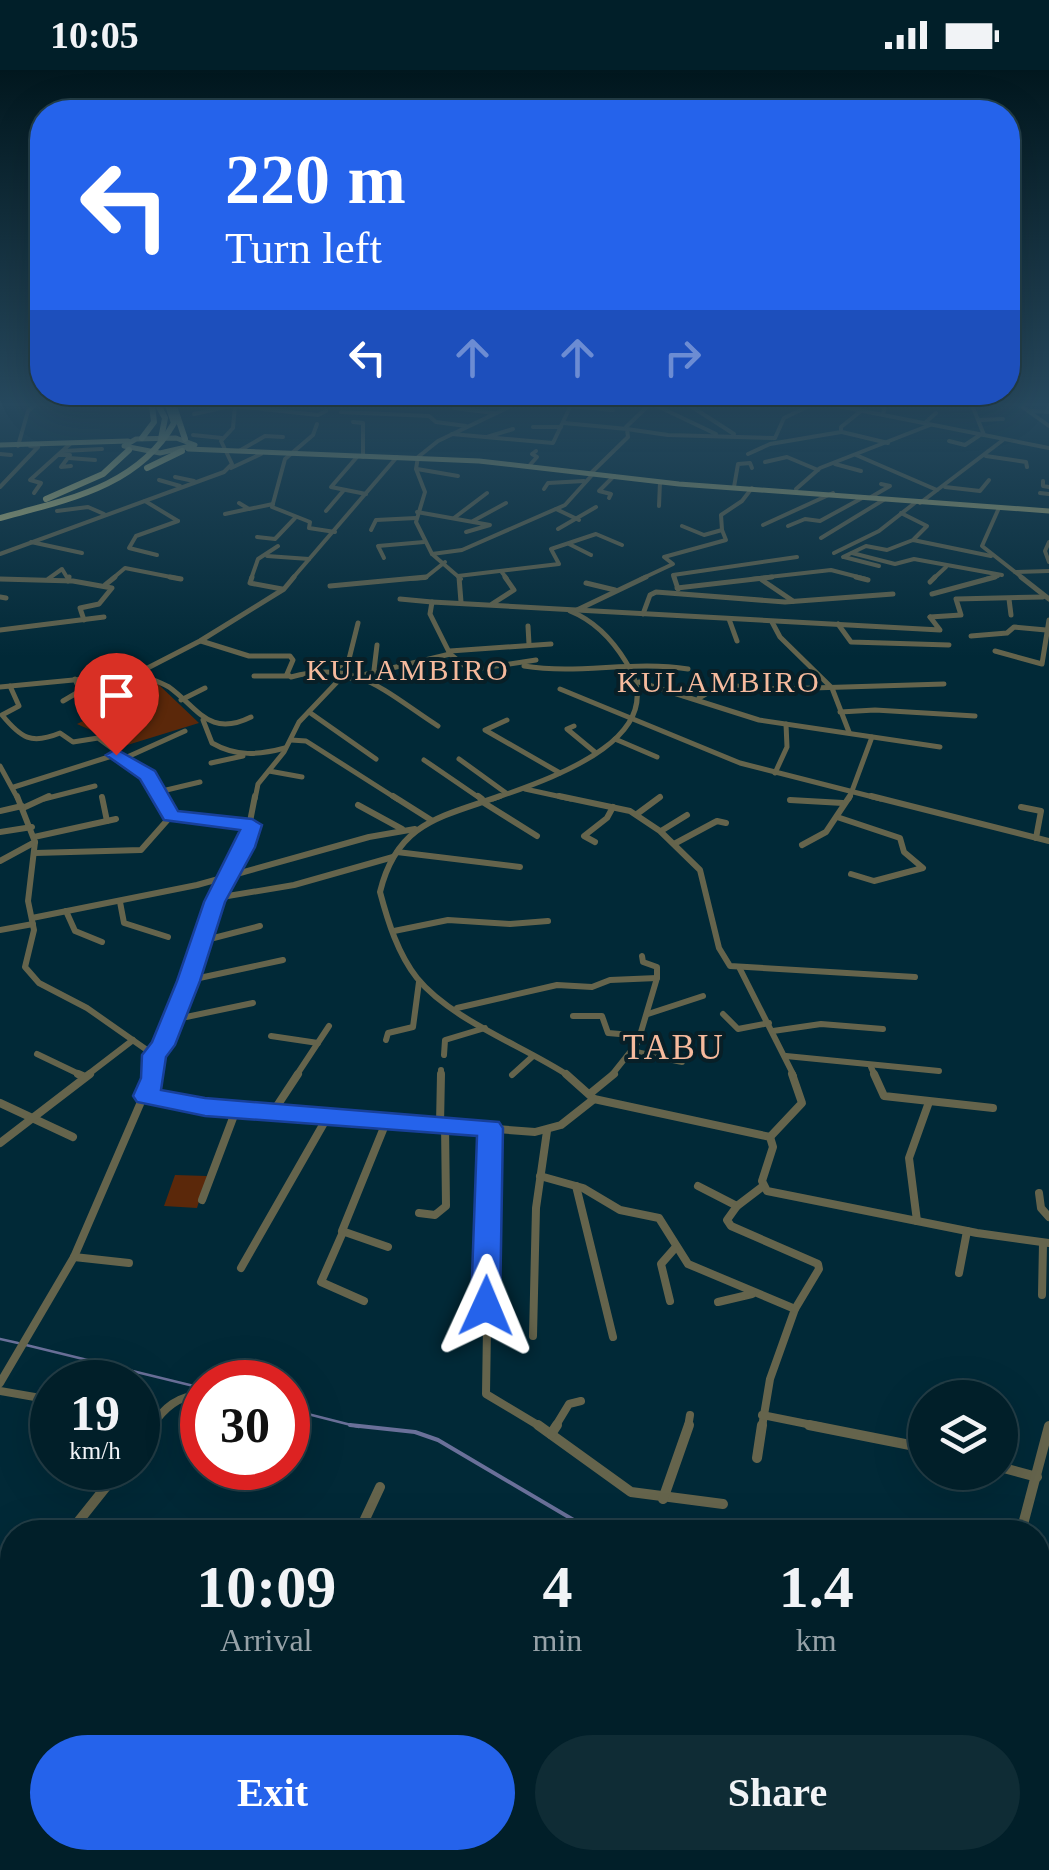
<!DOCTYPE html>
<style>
:root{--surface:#011f29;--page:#0f2c35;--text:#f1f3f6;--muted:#96a2a8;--line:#233d46;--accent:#2563eb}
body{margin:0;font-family:Georgia,serif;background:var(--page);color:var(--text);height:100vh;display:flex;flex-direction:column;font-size:38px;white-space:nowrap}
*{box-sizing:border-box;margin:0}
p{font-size:32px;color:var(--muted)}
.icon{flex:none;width:55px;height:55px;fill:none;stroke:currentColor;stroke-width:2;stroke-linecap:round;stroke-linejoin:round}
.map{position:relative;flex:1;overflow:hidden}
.details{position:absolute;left:0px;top:1450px;width:1050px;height:350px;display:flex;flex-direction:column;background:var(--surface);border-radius:40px 40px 0 0;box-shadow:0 10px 40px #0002,0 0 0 2px var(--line)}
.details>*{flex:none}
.top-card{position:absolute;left:30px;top:30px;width:990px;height:305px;border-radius:40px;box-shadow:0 10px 40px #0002,0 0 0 2px var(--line);background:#2563eb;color:#fff;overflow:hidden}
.buttons{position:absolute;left:908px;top:1310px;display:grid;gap:20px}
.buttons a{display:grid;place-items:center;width:110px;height:110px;border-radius:50%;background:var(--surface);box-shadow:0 10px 40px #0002,0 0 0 2px var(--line);font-size:50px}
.speed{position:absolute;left:30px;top:1290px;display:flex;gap:20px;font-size:50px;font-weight:700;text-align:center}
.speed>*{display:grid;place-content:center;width:130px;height:130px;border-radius:50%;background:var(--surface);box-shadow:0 10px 40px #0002,0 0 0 2px var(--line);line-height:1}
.speed small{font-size:25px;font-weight:400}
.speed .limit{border:15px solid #d22;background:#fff;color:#111}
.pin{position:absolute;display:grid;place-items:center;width:85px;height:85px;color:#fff;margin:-102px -42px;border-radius:50% 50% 50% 0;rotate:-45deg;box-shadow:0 0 10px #0007}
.pin .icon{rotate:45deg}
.me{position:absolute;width:110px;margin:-55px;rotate:1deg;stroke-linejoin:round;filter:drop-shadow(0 0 8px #0008)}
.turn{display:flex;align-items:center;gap:35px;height:210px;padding:0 30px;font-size:45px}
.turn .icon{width:130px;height:130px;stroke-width:2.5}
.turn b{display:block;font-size:70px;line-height:85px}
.lanes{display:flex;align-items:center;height:95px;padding:0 30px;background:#0003;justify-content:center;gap:50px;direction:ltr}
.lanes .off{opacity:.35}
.eta{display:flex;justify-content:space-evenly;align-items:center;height:170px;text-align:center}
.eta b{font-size:60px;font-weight:700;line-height:70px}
.action{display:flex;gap:20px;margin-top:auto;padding:20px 30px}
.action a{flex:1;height:115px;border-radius:60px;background:var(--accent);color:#fff;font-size:40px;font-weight:700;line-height:115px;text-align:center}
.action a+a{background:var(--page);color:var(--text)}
.status{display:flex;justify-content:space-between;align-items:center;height:70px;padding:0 50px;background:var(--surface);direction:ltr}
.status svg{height:28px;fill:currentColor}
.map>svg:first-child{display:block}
</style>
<div class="status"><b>10:05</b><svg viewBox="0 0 49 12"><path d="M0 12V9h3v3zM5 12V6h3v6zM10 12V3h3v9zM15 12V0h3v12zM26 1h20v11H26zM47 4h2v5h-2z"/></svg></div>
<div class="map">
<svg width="1049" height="1800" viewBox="0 0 1049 1800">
<rect width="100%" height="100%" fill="#012937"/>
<!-- green -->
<g fill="#5b280a">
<path d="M158,614L199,653L111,680L93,661L77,654Z"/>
<path d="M175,1105L207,1106L197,1138L164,1136Z"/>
</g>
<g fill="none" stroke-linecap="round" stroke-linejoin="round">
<!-- stream-far1 -->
<g stroke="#6a7099" stroke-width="2.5">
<path d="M0,1269L18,1273"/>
<path d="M26,1275L202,1318"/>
<path d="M288,1339L359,1357"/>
</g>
<!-- stream -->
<g stroke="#6a7099" stroke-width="4">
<path d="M350,1355L415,1362L438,1370L594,1462"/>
<path d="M1038,1661L1049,1666"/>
</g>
<!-- minor-far4 -->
<g stroke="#65644c" stroke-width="4">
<path d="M488,335L506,336"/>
<path d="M655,335L716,364"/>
<path d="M689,335L734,364"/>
<path d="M744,335L758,338"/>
<path d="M833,335L1049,378"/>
<path d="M972,335L984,365"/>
<path d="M1020,335L1049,356"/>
<path d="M235,336L318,345L326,341"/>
<path d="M570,336L613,340"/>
<path d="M454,338L494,343"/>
<path d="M1031,341L1049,342"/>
<path d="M341,342L429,346L436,352L466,356"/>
<path d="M194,344L235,335"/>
<path d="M883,345L885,335"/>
<path d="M980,350L1003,349"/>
<path d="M353,352L363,353V387"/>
<path d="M926,352L936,343"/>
<path d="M564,353L627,359L628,367L591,403"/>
<path d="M317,354L313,365L285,389L272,437L310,452L309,458L335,462"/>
<path d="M533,357H561"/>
<path d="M626,357L649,335"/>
<path d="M627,359L668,365L775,368L784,348L811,335"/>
<path d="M842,362L888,373"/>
<path d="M452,364L553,373L571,335"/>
<path d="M193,365L222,368"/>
<path d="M487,367L513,359"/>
<path d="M949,371L965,375L980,365"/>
<path d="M18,376L28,341L35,335"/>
<path d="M63,381L102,379"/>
<path d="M239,381L265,366L283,367"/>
<path d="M0,384L11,385"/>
<path d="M748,384L770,374L841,362V357L861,341"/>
<path d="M59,385H70L61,397L71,396"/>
<path d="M856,385L937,420"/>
<path d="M986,386L1026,392L1027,397"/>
<path d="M357,387L331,417L366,424"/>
<path d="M69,388L95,390"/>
<path d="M765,392L787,387L818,400"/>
<path d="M835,394L861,401"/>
<path d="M529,396L537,387L532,384L536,381"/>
<path d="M231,398L261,384"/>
<path d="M417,399L458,406"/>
<path d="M175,407L194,411"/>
<path d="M159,410L180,416"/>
<path d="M1043,411V416L1049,417"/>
<path d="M0,417L38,377L30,376"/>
<path d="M734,417L738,394L750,393L752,398"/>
<path d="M945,417L980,421L989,410"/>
<path d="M544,419L548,413L584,411"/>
<path d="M796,419L820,398L930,355"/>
<path d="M34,423L41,413L30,410L70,374"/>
<path d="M1040,423L1049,424"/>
<path d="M871,427L890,416L881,414"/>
<path d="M609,428L611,424L599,421L614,406"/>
<path d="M145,431L178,451"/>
<path d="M239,433L249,439L273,434"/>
<path d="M920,433L1003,370"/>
<path d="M659,436L660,412"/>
<path d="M556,439L579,450"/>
<path d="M998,440L982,476L1024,509"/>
<path d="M57,441L88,437L104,444"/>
<path d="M326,441L344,420"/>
<path d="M417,442L490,455L466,462"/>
<path d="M901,443L927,456L914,469"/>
<path d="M225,444L248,439"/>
<path d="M454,448L487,423"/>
<path d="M473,451L506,433"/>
<path d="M763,455L833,423"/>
<path d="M682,456L704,465L722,460L721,445L742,431L752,418"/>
<path d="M788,456L805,449L820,451L864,427"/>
<path d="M558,459L596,437"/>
<path d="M371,460L376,450L416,448"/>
<path d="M257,467L275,469L295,448"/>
<path d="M821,468L885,429"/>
<path d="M31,472L82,483"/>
<path d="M1049,472L1045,481L1049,492"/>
<path d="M569,474L591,485"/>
<path d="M834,483L879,461L916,432"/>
<path d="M852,483L895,494L914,489L1002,505"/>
<path d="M0,484L224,402L232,394L221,371L233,358L235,335"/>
<path d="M432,484L462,480L565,435L593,404"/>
<path d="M157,485L129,478L136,466L178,451"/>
<path d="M267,486L309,489"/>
<path d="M843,487L866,476L887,480L913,470L991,486"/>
<path d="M844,487L879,496"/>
<path d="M384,488L378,476L424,472"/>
<path d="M501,501L507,509"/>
<path d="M1015,502L1049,501"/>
<path d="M458,506L559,494L551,479L596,464L622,475"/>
<path d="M0,509H13"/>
<path d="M48,509L62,499L68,509"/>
<path d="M112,509L125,498L181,509"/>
<path d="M251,509L258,489L278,476"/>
<path d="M292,509L397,387"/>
<path d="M409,509L425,508L445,492"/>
<path d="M461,509L432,484L416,452L425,422L416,399L418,387L438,371L513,335"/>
<path d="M641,509L673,494L664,487L726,470L722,460"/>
<path d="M675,509L673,505L797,487"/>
<path d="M751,509L831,500L866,509"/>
<path d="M933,509L946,497"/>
<path d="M986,509L998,506"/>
</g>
<!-- minor-far3 -->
<g stroke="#65644c" stroke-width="5">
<path d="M170,507L181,509"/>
<path d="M252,507L250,513L282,519"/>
<path d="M459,507L461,532"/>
<path d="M674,507L678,519"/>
<path d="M856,507L868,510"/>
<path d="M1021,507L1049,529"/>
<path d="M0,509L73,511L112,518L99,534L80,538L84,550"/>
<path d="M762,510L793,531"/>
<path d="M68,511L69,507"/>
<path d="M930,512L935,507"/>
<path d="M586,513L615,520"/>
<path d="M105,515L115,507"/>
<path d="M330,516L426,507"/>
<path d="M677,518L772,507"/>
<path d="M932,524L995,507"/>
<path d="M0,527L6,528"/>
<path d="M400,529L432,532"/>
<path d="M1009,529L1011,545"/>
<path d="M492,534L514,520L505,507"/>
<path d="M577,540L646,507"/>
<path d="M643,544L650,525L656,522L785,532L893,524"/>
<path d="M930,547L961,545L956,529L1043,527"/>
<path d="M729,549L737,571"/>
<path d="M772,552L780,567L832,618L849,662"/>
<path d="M838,554L851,572L949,575"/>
<path d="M528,556L529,574"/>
<path d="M0,560L104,547"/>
<path d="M971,566L1007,563L1014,557L1046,560"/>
<path d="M201,571L249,586H290L293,590L287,604L291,607C357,589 385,622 438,656"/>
<path d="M450,581L551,574"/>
<path d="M995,581L1042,594L1049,550"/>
<path d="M450,584L470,600L536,590"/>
<path d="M524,596C579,605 633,590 688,599"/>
<path d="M336,599L349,589L358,553"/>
<path d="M374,600L377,575"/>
<path d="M139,604C148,608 160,612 169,617C198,638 209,668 251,647"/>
<path d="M254,606H288"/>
<path d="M639,612L759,650L940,677"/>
<path d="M10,616L19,636L2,645C21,668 31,675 60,663L73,672L98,668L148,705L161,729"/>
<path d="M0,617L136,604L200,571L284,519L294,507"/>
<path d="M560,619L740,693L881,729"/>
<path d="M699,628L721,615L779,619L944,614"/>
<path d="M181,630L205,618"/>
<path d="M63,631L80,621L75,609"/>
<path d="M309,642L376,689"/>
<path d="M840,642L875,640L975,646"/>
<path d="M203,650L212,673C236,687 259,685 285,678"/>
<path d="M507,650L485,660L560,703"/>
<path d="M574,656L567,659L596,683"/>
<path d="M615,669L657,687"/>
<path d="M291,670L306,671L397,729"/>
<path d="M125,688L185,661"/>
<path d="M459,689L506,723"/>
<path d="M424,690L481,729"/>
<path d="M211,693L243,686"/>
<path d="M0,696L18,729"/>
<path d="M269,701L302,707"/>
<path d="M775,703L787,677L786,654"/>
<path d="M14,717L115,685"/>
<path d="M525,719L571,729"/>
<path d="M158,722L200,712"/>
<path d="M44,729L95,716"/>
<path d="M255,729L258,714L284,682L299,652L338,611L450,584L430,544L432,532L940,560L930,547"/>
<path d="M493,729C546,710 676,669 626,592C612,569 595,551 570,541"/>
<path d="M849,729L872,667"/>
</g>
<!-- minor-far2 -->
<g stroke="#65644c" stroke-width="6">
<path d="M17,726L35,772L28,831L34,860L25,897L39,913L87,938L154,985"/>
<path d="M160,726L171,746"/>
<path d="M393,726L431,750"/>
<path d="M478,726L482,729"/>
<path d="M500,726C441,747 397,752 380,822C388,852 398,884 417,908C451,950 524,976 569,1006"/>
<path d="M559,726L630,741L660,761L700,800L719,878L730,896L915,907"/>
<path d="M871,726L1049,771"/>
<path d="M102,727L107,751"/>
<path d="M790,730L843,733"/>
<path d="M481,731L537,766"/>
<path d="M358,735L402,759"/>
<path d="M1021,737L1041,741L1036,768"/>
<path d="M23,738L49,726"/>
<path d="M0,741L22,736"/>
<path d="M637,744L660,727"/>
<path d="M171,746L252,755"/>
<path d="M837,747L900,768L904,782L923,798L874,811L851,804"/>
<path d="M661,761L687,745"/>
<path d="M0,762L32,757"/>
<path d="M34,767L116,749"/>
<path d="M595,772L584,766L607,748L613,737"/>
<path d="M674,774L717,751L726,753"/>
<path d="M802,775L826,762L850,726"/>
<path d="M397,782L520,797"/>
<path d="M35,783L141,780L171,746"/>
<path d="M0,791L35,772"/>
<path d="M216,828L294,815L393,787"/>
<path d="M120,832L124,853L168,867"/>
<path d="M66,841L75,861L102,872"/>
<path d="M32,848L197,815L369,767L415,759"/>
<path d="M0,860L33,854"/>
<path d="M394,861L448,850L510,854L548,851"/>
<path d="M202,871L260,856"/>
<path d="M740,899L794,1006"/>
<path d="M190,910L283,890"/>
<path d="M457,938L557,915L592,917L610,910L657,908"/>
<path d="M648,944L703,926"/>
<path d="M723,944L738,959L769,953"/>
<path d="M573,946H602L608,963L643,966"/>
<path d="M172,950L253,933"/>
<path d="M773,961L821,954L883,959"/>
<path d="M271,966L318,973"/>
<path d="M386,970L388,963L413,957L419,912"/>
<path d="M636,982L682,992"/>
<path d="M37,984L83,1006"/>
<path d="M154,985L163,975L189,911L214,832L245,777L255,726"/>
<path d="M444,985L445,970L485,958"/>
<path d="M786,986L939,1001"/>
<path d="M871,997L875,1006"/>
<path d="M512,1005L533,986"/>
<path d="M86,1006L133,970"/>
<path d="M153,1006L154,985"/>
<path d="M296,1006L329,956"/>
<path d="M441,1006V1000"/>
<path d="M611,1006L638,972L657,908V897L643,892L642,886"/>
</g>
<!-- minor-far1 -->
<g stroke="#65644c" stroke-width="8">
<path d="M78,1004L85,1007"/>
<path d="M566,1004L594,1029L770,1067L773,1077L762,1111L767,1121L977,1163L1049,1173"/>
<path d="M874,1004L884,1026L993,1038"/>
<path d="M592,1022L614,1004"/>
<path d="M146,1026L205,1037L535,1062L561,1055L594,1029"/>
<path d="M0,1033L73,1067"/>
<path d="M273,1042L298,1004"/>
<path d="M387,1050L342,1161L388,1177"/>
<path d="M440,1054L441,1004"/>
<path d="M490,1058L486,1324L541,1357"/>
<path d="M770,1067L802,1033L792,1004"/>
<path d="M0,1073L90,1004"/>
<path d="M540,1106L583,1118L620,1140L659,1148L688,1194L795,1239L770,1309L762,1357"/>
<path d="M576,1116L613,1267"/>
<path d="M698,1116L737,1136L762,1117"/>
<path d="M1039,1123L1041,1138L1049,1147"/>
<path d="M202,1130L236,1040"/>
<path d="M737,1136L727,1150L731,1156L818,1194L819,1199L795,1239"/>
<path d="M419,1143L435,1145L446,1136L445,1054"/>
<path d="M917,1151L909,1088L929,1032"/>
<path d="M343,1162L321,1212L364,1231"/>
<path d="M74,1187L129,1193"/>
<path d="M241,1198L328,1046"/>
<path d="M959,1203L967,1161"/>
<path d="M1042,1225L1043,1173"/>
<path d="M670,1231L661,1194L675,1178"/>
<path d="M718,1232L752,1224"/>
<path d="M533,1266L536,1138L547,1061"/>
<path d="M0,1313L74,1187L153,1004"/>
<path d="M0,1321L52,1330"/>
<path d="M762,1345L822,1357"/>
<path d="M138,1346L156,1350"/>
<path d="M151,1357C164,1338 178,1325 202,1325"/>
<path d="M555,1357L569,1334L581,1331"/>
<path d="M688,1357L690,1345"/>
</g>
<!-- minor -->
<g stroke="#65644c" stroke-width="10">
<path d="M538,1355L631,1422L723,1434"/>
<path d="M809,1355L925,1378"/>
<path d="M551,1364L557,1355"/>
<path d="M138,1377L153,1355"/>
<path d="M757,1388L762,1355"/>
<path d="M1000,1397L1037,1407"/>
<path d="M663,1429L689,1355"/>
<path d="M70,1462L121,1398"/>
<path d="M359,1462L380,1417"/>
<path d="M481,1462L487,1453"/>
<path d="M1021,1462L1049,1356"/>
<path d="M0,1550L12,1535"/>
<path d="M1038,1552L1049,1555"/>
<path d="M0,1651L12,1657"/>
<path d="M924,1788L937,1800"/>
<path d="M70,1800L78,1788"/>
<path d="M260,1800L269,1788"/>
<path d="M376,1800L385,1788"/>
<path d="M466,1800L480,1788"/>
<path d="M857,1800L872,1788"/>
<path d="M946,1800L949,1788"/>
</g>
<!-- major -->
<g stroke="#a4a370" stroke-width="5">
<path d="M176,368L195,375L160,383L124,376L136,369Z"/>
<path d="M0,375L128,371"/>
<path d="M188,379L479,391L679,414L1049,441"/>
</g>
<!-- highway -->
<g stroke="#bebc7d" stroke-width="6">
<path d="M158,335L165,348L161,369"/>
<path d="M175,339L185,369"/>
<path d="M142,368L154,352L152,335"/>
<path d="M147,398L182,381"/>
<path d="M46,429L103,404L129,380"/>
<path d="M0,448C66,430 138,417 174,353L168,335"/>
</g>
</g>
<!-- sky -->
<linearGradient id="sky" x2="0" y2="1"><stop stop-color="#01171e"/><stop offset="0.57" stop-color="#27495e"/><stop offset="1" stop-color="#27495e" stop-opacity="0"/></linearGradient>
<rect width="1049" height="587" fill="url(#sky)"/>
<!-- route -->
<path fill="#2563eb" stroke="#184099" stroke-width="2.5" d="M116,679L155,701L178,741L252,749L262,755L255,777L225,832L200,911L175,975L166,987L161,1020L205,1028L499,1052L503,1058L500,1236L496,1244L486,1247L475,1244L471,1236L477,1066L205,1046L137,1032L133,1026L141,1008L142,985L152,972L177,911L204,832L240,760L164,750L140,709L106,685Z"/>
<g text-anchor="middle" stroke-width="8" stroke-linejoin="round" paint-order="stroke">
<!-- far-quarter labels -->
<g font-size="30" letter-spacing="2.5" fill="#f6ba9d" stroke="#081f27">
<text x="408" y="610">KULAMBIRO</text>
<text x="719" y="622">KULAMBIRO</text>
</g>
<!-- quarter labels -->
<g font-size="35" letter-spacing="2.5" fill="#f6ba9d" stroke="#081f27">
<text x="674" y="989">TABU</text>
</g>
</g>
</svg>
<div class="buttons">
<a><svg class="icon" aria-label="layers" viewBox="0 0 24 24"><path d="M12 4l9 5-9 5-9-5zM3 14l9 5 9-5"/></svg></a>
</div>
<div class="speed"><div>19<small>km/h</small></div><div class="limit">30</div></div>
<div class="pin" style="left:116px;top:685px;background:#d93025"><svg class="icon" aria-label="arrive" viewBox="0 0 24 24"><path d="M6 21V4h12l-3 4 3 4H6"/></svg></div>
<svg class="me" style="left:486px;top:1236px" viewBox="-20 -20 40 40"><path d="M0-17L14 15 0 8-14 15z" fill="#2563eb" stroke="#fff" stroke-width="4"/></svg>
<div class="top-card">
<div class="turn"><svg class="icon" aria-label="left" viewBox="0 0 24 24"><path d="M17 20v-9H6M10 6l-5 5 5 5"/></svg><div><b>220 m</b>Turn left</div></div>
<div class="lanes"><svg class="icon" aria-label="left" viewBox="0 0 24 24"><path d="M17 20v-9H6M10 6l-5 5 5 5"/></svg><svg class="icon off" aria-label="ahead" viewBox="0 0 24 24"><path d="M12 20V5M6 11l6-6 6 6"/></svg><svg class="icon off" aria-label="ahead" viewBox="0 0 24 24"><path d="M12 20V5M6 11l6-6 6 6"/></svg><svg class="icon off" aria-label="right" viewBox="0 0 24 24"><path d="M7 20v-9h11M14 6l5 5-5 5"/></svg></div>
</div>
<section class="details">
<div class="eta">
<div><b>10:09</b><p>Arrival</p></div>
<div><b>4</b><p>min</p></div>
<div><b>1.4</b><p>km</p></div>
</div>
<div class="action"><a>Exit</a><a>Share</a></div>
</section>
</div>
